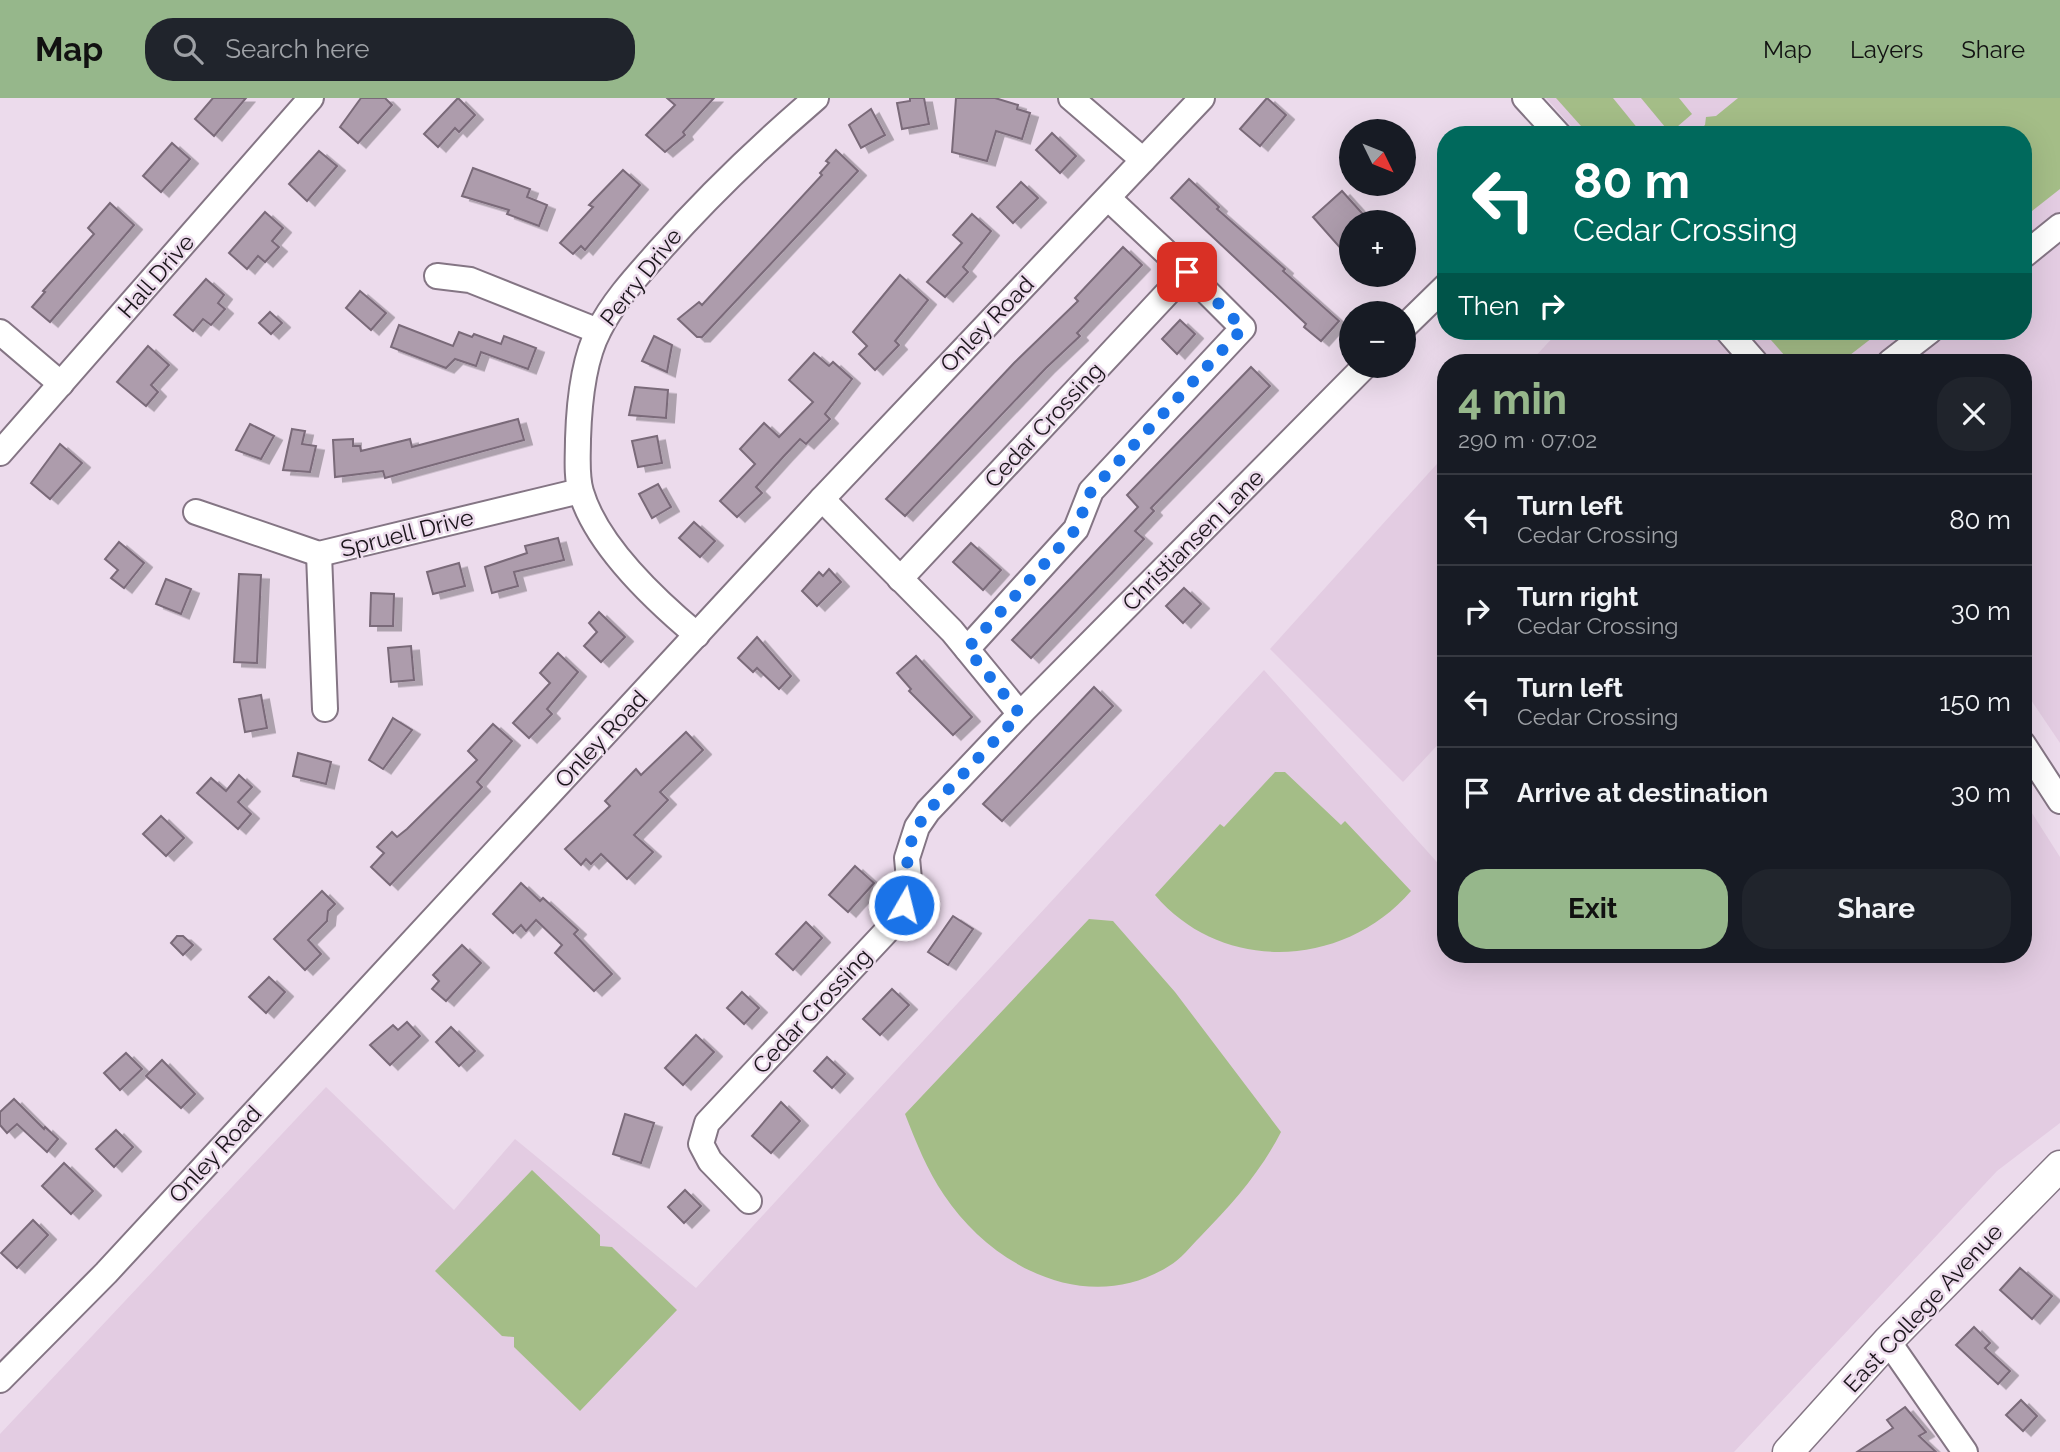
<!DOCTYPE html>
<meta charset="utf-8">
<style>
:root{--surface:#171b24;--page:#20242c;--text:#f1f3f6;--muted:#9ea1a6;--line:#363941;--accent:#96b78b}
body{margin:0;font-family:Raleway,sans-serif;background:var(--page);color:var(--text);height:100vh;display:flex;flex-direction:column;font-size:26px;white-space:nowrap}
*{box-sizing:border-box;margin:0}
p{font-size:23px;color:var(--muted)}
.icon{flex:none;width:38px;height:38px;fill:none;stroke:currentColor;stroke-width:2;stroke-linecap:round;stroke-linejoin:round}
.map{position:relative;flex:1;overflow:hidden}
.panel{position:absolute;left:1437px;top:256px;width:595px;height:609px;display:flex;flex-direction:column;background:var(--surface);border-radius:28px;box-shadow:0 7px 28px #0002}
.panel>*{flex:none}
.top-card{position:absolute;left:1437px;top:28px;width:595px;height:214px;border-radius:28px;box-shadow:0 7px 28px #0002;background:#00695c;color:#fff;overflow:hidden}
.needle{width:46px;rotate:133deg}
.tools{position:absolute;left:1339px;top:21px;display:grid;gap:14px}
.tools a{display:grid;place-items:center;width:77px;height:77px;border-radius:50%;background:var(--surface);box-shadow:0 7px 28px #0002;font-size:35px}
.pin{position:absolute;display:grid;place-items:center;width:60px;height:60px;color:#fff;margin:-30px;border-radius:14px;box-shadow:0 4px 10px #0006}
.me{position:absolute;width:77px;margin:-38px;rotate:8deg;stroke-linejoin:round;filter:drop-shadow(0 0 5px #0008)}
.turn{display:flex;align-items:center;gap:24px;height:147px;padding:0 21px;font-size:32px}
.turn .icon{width:91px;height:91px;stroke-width:2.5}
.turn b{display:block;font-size:49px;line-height:60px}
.then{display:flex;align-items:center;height:66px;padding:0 21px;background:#0003;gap:14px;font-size:26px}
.round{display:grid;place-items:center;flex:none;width:74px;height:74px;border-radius:28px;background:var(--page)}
.summary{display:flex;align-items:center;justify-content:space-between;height:119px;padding:0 21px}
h1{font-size:42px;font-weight:700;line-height:52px;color:var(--accent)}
.primary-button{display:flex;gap:14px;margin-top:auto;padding:14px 21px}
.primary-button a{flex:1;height:80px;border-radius:28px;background:var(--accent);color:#111;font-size:28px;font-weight:700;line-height:80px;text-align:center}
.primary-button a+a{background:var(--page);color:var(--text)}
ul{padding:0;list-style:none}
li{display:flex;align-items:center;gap:21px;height:91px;padding:0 21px;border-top:2px solid var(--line)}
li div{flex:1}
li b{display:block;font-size:26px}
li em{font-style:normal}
header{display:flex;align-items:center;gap:42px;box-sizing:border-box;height:98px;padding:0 35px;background:var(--accent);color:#111}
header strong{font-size:33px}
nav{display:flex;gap:38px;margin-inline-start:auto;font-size:24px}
.search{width:490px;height:63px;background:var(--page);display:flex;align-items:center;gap:18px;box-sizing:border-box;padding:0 24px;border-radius:28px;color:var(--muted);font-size:26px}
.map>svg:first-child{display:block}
</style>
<header>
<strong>Map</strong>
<div class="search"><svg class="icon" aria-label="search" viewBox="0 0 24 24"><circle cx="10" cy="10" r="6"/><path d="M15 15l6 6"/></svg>Search here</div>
<nav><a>Map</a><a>Layers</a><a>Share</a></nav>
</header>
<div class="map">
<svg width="2060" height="1354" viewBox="0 0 2060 1354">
<defs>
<filter id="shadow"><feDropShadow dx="8" dy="4.5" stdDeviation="0" flood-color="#0004"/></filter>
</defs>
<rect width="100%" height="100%" fill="#ecdbec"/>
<!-- built -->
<g fill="#e3cce2">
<path d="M1546,0H2060V645L2023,590V264H1530L1559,233H2023V37H1579Z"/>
<path d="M1445,357V639L1403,684L1270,551Z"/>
<path d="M1264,572L1445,773L1446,856H2023V701L2060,759V1025L1997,1073L1734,1354H0V1336L326,989L454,1112L515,1041L696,1190Z"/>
</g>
<!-- green -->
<g fill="#a4bd87">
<path d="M1556,0H1613L1643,37H1589Z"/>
<path d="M1641,0H1679L1692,16L1670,35Z"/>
<path d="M1738,0H2060V91L2023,120V37H1694L1705,27L1706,19L1716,18Z"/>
<path d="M1763,233H1881L1841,264H1803L1785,258Z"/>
<path d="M1275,674H1285L1341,727L1345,723L1411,793C1345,870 1223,877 1155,797L1220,726L1224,729Z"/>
<path d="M1089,821L1113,823L1175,894L1281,1034C1260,1075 1232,1106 1200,1139C1190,1149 1181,1161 1169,1168C1088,1219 992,1169 944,1097C927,1072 916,1044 905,1016Z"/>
<path d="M532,1072L600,1137V1148L612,1149L677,1212L580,1313L514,1249V1239L502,1238L435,1173Z"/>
</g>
<!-- building -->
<g fill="#ad9cac" stroke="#7a6a79" stroke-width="2" filter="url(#shadow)">
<path d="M213,0H246L214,38L195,21Z"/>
<path d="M361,0H385L392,7L358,45L340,29Z"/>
<path d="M458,0L475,17L459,34L455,30L438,49L424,36Z"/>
<path d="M667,0H714L683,34L685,37L665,54L646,37L675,7Z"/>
<path d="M910,0H924L929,26L902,31L897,5L910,3Z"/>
<path d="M956,0H995L1018,7L1017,11L1030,15L1022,41L996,33L987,63L952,54Z"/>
<path d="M1267,0L1286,17L1260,48L1240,31Z"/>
<path d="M871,11L885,37L861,50L849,27Z"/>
<path d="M1052,35L1076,58L1060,75L1036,52Z"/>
<path d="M172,45L190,61L161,94L143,78Z"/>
<path d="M836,52L858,73L702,239H697L678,221L699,204L702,207L736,170L822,77L820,75L829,65L826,63Z"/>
<path d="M319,53L337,68L307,103L289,86Z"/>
<path d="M473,70L530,91L527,99L547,107L539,128L507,116L509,112L462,98Z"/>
<path d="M623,72L640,87L585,152L581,148L573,156L560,145L593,109L589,107Z"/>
<path d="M1189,81L1219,109L1217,111L1285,171L1283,173L1339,223L1321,243L1304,229L1306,226L1171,100Z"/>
<path d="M1021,84L1038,100L1013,125L997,109Z"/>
<path d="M1342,93L1370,124H1351V162L1313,119Z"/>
<path d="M110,105L134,127L50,224L32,209L45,194L43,193L94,136L88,130Z"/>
<path d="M265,114L283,130L272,143L279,149L265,164L258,158L247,171L229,155Z"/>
<path d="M972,116L991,133L963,169L968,174L945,199L927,184L962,145L953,137Z"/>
<path d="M1123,149L1142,167L1077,235L1080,238L1046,270L905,418L886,401L1014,265L1078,203L1075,200Z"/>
<path d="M900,177L928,202L895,243L899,247L875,272L859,256L867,248L853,234Z"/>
<path d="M206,181L224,197L218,205L225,211L211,227L203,221L193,233L174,217Z"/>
<path d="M360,193L386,215L371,232L346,210Z"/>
<path d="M270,214L282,225L271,236L259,225Z"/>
<path d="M1180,222L1195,236L1177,256L1162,241Z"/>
<path d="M399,227L453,248L459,234L472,239L474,236L501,246L504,238L536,250L528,271L481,254L476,268L455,261L446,270L391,249Z"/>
<path d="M654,238L672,247L667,274L642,263Z"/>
<path d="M148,248L169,267L151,287L158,294L146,308L117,284Z"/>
<path d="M814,255L829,268L833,264L852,281L825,316L830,321L806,346L800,341L784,358L756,389L762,395L737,419L720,403L755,366L740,351L764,325L779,339L813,304L789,282Z"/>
<path d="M1251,269L1270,288L1151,410L1154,413L1135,433L1144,441L1031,560L1012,542L1138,409L1127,397Z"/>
<path d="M635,289L668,292L666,320L629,317Z"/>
<path d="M518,321L524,342L385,380L383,373L335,379L333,342L353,341V348H360L361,353L410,341L412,349Z"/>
<path d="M250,326L274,338L261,361L236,352Z"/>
<path d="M292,331L305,333L302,346L316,348L310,374L283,372Z"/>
<path d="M657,338L662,365L638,369L632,343Z"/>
<path d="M60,346L82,365L50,401L31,385Z"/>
<path d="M658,386L671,409L652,420L639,396Z"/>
<path d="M694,424L715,443L700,459L679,440Z"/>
<path d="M558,440L564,462L514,474L518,488L492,495L485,469L527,455L525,448Z"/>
<path d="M119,444L144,465L124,490L111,480L118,472L105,461Z"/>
<path d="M971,445L1001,472L983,492L953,464Z"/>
<path d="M459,465L465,488L433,496L427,474Z"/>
<path d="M829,471L841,484L817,508L802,493L819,474L823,478Z"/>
<path d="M239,476L261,477L257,565L234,564Z"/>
<path d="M166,481L191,491L181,516L156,506Z"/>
<path d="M1184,490L1201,506L1183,525L1166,508Z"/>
<path d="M371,495L394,496L393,528H370Z"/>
<path d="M599,514L625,539L601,564L584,548L597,534L589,525Z"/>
<path d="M757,539L791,578L779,591L757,570L753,574L738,560Z"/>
<path d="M411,548L414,582L391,584L388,550Z"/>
<path d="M558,555L578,574L547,611L552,616L529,640L513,625L550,585L540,575Z"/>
<path d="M916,558L972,619L953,637L909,593L911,591L897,575Z"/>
<path d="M1094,589L1113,608L1002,723L983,706Z"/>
<path d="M261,597L267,630L245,634L239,601Z"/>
<path d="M393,620L412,632L383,671L369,662Z"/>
<path d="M493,626L512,643L477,684L482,689L390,787L371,769L384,755L377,749L392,734L397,739L407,731L477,662L468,653Z"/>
<path d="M686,634L703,652L660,694L668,702L634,737L653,754L627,781L601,756L591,766L586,761L581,767L565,751L610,708L605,703L636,671L641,677Z"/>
<path d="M298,655L331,664L326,686L293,678Z"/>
<path d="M239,677L252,689L238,704L251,716L238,731L197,695L211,680L226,693Z"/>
<path d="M161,718L184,740L166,758L143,736Z"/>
<path d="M855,768L874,785L848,814L829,797Z"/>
<path d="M521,785L540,803L543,800L578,832L574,836L612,876L594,893L555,855L562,847L536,822L526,833L521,827L513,835L493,816Z"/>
<path d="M322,793L335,806L328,813L327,823L308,842L321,856L305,872L274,841Z"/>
<path d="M953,818L973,831L948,867L928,854Z"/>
<path d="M806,824L822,840L793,872L776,856Z"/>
<path d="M177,838H183L193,847L183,857L171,845Z"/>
<path d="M462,847L481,865L446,903L432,891L439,883L433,877Z"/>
<path d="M269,879L285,894L266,915L249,899Z"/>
<path d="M892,891L909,907L880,937L863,921Z"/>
<path d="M742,894L759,910L744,926L727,910Z"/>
<path d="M407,924L420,938L390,967L370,947L393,927L398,932Z"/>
<path d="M451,929L475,953L459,968L436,944Z"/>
<path d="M696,937L714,954L683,987L665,970Z"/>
<path d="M126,955L142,971L120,992L104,975Z"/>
<path d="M827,959L845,976L832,990L814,973Z"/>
<path d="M162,962L195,996L181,1010L146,978Z"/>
<path d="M14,1001L44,1031L45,1029L58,1041L47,1054L17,1026L7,1035L0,1027V1014Z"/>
<path d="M781,1004L800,1023L771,1055L752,1038Z"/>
<path d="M625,1016L654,1025L641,1065L613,1056Z"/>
<path d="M116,1032L133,1049L114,1069L96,1051Z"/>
<path d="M64,1065L93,1093L71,1116L42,1088Z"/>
<path d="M685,1092L701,1108L684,1125L668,1109Z"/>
<path d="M33,1122L48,1137L17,1170L1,1155Z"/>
<path d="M2020,1170L2052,1198L2032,1221L2000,1192Z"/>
<path d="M1974,1229L1990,1245L1985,1250L2010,1273L1998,1286L1956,1247Z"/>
<path d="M2021,1302L2037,1318L2023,1333L2006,1317Z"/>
<path d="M1905,1309L1926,1334L1919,1338L1936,1354H1857L1893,1330L1887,1322Z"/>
</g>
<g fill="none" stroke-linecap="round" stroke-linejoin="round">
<defs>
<g id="minor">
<path d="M1071,0L1143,62"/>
<path d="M1525,0L1559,37"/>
<path d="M1108,100L1187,174"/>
<path d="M2023,158L2060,128"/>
<path d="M437,178L470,182L598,233"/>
<path d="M1404,229L1446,188"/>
<path d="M1728,233L1755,264"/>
<path d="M0,234L61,286"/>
<path d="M1890,264L1930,233"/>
<path d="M0,355L311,0"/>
<path d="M196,414L319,456L580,393"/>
<path d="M319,456L325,611"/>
<path d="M900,481L1187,174L1243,230L1091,393L1076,431L967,551"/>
<path d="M697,537C655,502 597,448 581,394C576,378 578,358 578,341C579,308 583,262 599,232C614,202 638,177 660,152C709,97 760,48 816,0"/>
<path d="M1020,616L1365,268"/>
<path d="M2023,646L2060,703"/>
<path d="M749,1103L710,1063L701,1046L707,1025L898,821L910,792L907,760L917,729L928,713L1020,616L952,533L822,401"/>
<path d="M1888,1243L1965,1354"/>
<path d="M0,1282L106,1175L822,401L1202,0"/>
</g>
<path id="major" d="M1788,1354L1888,1243L2060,1068"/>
</defs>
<!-- minor casing -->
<use href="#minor" stroke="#847584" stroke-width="28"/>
<!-- major casing -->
<use href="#major" stroke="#847584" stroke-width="33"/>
<!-- minor -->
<use href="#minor" stroke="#fff" stroke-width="24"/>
<!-- major -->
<use href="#major" stroke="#fff" stroke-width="30"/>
</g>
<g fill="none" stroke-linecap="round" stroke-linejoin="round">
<!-- route -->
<path stroke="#1a73e8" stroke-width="12" stroke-dasharray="0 21.6" d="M904,807C913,787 905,778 908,758C910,741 918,727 928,713L1020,616L967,551L1076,431L1091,393L1243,230L1187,174"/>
</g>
<g text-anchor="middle" stroke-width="5" stroke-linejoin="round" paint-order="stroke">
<!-- street labels -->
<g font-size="23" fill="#1b151b" stroke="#ecdbec">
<text transform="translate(156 178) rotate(-49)" y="8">Hall Drive</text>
<text transform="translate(641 179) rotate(-52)" y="8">Perry Drive</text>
<text transform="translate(987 226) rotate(-46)" y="8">Onley Road</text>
<text transform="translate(1044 327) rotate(-47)" y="8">Cedar Crossing</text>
<text transform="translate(407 435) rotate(-14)" y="8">Spruell Drive</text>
<text transform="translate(1193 442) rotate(-45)" y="8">Christiansen Lane</text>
<text transform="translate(601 641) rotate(-47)" y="8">Onley Road</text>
<text transform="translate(812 913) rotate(-47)" y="8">Cedar Crossing</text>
<text transform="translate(215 1056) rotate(-47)" y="8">Onley Road</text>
<text transform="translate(1923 1210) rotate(-47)" y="8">East College Avenue</text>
</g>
</g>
</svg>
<div class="tools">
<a><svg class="needle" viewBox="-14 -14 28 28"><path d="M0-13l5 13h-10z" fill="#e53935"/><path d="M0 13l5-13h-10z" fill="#9ea1a6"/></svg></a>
<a>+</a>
<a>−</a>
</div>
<div class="pin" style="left:1187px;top:174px;background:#d93025"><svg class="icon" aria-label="arrive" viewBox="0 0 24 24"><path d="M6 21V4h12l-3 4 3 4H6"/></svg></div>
<svg class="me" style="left:904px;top:807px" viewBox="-20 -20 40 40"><circle r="17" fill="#1a73e8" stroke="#fff" stroke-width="3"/><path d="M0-11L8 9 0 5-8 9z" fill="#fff"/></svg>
<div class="top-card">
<div class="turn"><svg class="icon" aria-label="left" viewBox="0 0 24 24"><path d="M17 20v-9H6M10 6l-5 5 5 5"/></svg><div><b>80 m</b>Cedar Crossing</div></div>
<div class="then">Then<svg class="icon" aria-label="right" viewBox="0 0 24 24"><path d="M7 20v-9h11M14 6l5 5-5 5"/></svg></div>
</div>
<section class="panel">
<div class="summary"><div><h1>4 min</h1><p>290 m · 07:02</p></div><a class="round"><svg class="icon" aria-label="close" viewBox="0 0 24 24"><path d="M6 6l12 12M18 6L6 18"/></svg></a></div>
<ul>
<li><svg class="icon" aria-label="left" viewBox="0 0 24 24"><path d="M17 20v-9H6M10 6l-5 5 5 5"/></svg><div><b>Turn left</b><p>Cedar Crossing</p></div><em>80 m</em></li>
<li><svg class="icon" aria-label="right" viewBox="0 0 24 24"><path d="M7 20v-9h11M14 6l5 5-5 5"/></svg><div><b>Turn right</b><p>Cedar Crossing</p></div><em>30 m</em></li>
<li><svg class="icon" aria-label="left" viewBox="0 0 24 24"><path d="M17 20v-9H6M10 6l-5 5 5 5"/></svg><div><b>Turn left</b><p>Cedar Crossing</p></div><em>150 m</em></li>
<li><svg class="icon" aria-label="arrive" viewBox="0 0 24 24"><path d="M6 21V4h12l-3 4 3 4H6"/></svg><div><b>Arrive at destination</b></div><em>30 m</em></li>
</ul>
<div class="primary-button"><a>Exit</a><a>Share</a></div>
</section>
</div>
